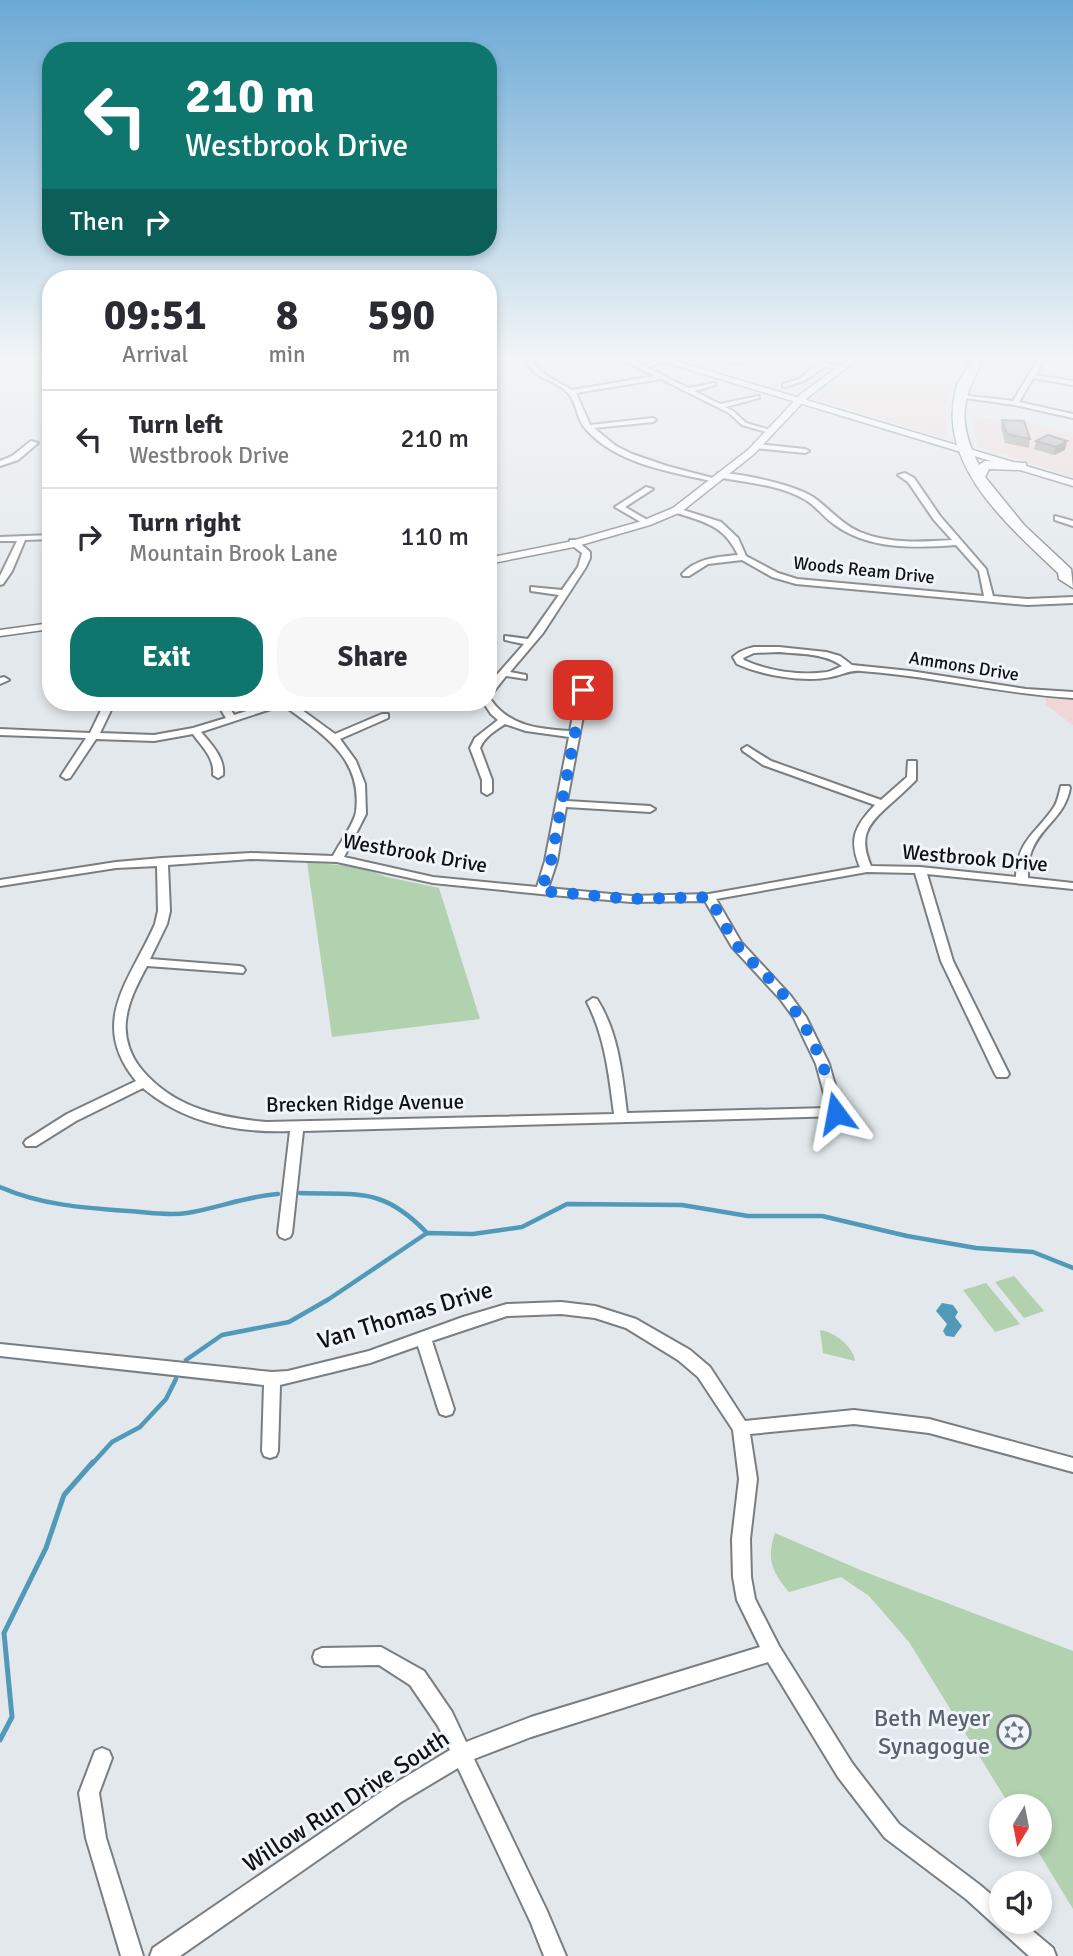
<!DOCTYPE html>
<style>
:root{--surface:#fff;--page:#f7f7f7;--text:#2b2b33;--muted:#7c7c81;--line:#e1e1e2;--accent:#0f766e}
body{margin:0;font-family:Signika,sans-serif;background:var(--page);color:var(--text);height:100vh;display:flex;flex-direction:column;font-size:26px;white-space:nowrap}
*{box-sizing:border-box;margin:0}
p{font-size:23px;color:var(--muted)}
.icon{flex:none;width:38px;height:38px;fill:none;stroke:currentColor;stroke-width:2;stroke-linecap:round;stroke-linejoin:round}
.map{position:relative;flex:1;overflow:hidden}
.details{position:absolute;left:42px;top:270px;width:455px;height:441px;display:flex;flex-direction:column;background:var(--surface);border-radius:28px;box-shadow:0 4px 10px #0003}
.details>*{flex:none}
.banner{position:absolute;left:42px;top:42px;width:455px;height:214px;border-radius:28px;box-shadow:0 4px 10px #0003;background:#0f766e;color:#fff;overflow:hidden}
.needle{width:46px;rotate:190deg}
.buttons{position:absolute;left:989px;top:1794px;display:grid;gap:14px}
.buttons a{display:grid;place-items:center;width:63px;height:63px;border-radius:50%;background:var(--surface);box-shadow:0 4px 10px #0003;font-size:35px}
.pin{position:absolute;display:grid;place-items:center;width:60px;height:60px;color:#fff;margin:-30px;border-radius:14px;box-shadow:0 4px 10px #0006}
.me{position:absolute;width:77px;margin:-38px;rotate:347deg;stroke-linejoin:round;filter:drop-shadow(0 0 5px #0008)}
.turn{display:flex;align-items:center;gap:24px;height:147px;padding:0 28px;font-size:32px}
.turn .icon{width:91px;height:91px;stroke-width:2.5}
.turn b{display:block;font-size:49px;line-height:60px}
.then{display:flex;align-items:center;height:66px;padding:0 28px;background:#0003;gap:14px;font-size:26px}
.eta{display:flex;justify-content:space-evenly;align-items:center;height:119px;text-align:center}
.eta b{font-size:42px;font-weight:700;line-height:49px}
.cta{display:flex;gap:14px;margin-top:auto;padding:14px 28px}
.cta a{flex:1;height:80px;border-radius:28px;background:var(--accent);color:#fff;font-size:28px;font-weight:700;line-height:80px;text-align:center}
.cta a+a{background:var(--page);color:var(--text)}
ul{padding:0;list-style:none}
li{display:flex;align-items:center;gap:21px;height:98px;padding:0 28px;border-top:2px solid var(--line)}
li div{flex:1}
li b{display:block;font-size:26px}
li em{font-style:normal}
.map>svg:first-child{display:block}
</style>
<div class="map">
<svg width="1073" height="1956" viewBox="0 0 1073 1956">
<rect width="100%" height="100%" fill="#e2e8ec"/>
<!-- commercial -->
<g fill="#f0d6d6">
<path d="M869,356H967L953,380L946,404L948,436L941,437L815,399Z"/>
<path d="M972,416L1030,423L1073,435V477L979,447Z"/>
<path d="M1046,698L1073,700V725L1046,705Z"/>
</g>
<!-- green -->
<g fill="#b2d1ae">
<path d="M307,862L359,867L387,877L439,888L480,1019L332,1037Z"/>
<path d="M1014,1276L1044,1311L1024,1318L995,1282Z"/>
<path d="M986,1283L1020,1324L995,1332L963,1290Z"/>
<path d="M820,1330C834,1332 853,1346 855,1361L823,1353Z"/>
<path d="M775,1533L865,1572L1073,1651V1909L1034,1845L1040,1844V1806H1010L909,1642L869,1596L841,1577L789,1592C772,1572 766,1559 775,1533Z"/>
</g>
<!-- water -->
<path fill="#5199b8" d="M942,1303L953,1305L958,1312L955,1317L962,1326L954,1337L946,1336L943,1331L947,1324L936,1311Z"/>
<g fill="none" stroke-linecap="round" stroke-linejoin="round">
<!-- stream-far1 -->
<g stroke="#5199b8" stroke-width="4.5">
<path d="M0,1187C41,1205 84,1208 128,1211C148,1212 167,1216 187,1213C218,1208 247,1196 278,1194"/>
<path d="M300,1193C359,1195 383,1187 427,1233"/>
<path d="M186,1360L222,1335L289,1322L329,1299L427,1233L473,1234L522,1227L567,1204L682,1205L748,1216H822L907,1236L976,1248L1033,1252L1073,1268"/>
<path d="M92,1464L112,1442L140,1427L166,1399L176,1379"/>
</g>
<!-- stream -->
<path stroke="#5199b8" stroke-width="5" d="M0,1740L12,1717L4,1633L46,1548L64,1495L93,1462"/>
<defs>
<g id="minor">
<path d="M524,356H530L533,363L542,373L572,390L655,376L619,358L607,361L605,358L625,356L642,365L666,359V361L647,367L688,388L715,383V385L694,391L720,404L759,396V398L725,407L733,411L746,423L774,431L770,433L742,425L729,413L661,379L576,393L590,425L653,418L656,420L653,422L594,428L616,446L632,454L667,466L720,480L716,482C672,472 614,464 584,427C576,417 577,402 568,393C552,377 533,381 524,356Z"/>
<path d="M722,356L737,359L738,356H744L743,361L740,363L722,361Z"/>
<path d="M791,356H801L844,368L841,370L825,366L804,381L785,387L783,386V384L799,379L818,364Z"/>
<path d="M1040,356H1046L1035,375L1073,381V385L1033,378L1019,402L1073,414V418L1015,405L958,397L961,395L1013,401Z"/>
<path d="M31,441L38,443L18,460L0,466V461L12,456Z"/>
<path d="M757,444L805,449L809,451L805,453L754,448V444Z"/>
<path d="M718,473C741,473 794,485 813,497C830,509 841,524 860,532C889,544 921,542 952,540L934,520L908,482L898,475L905,473L914,478L940,516L986,569L993,596L1027,599L1073,597V603L1027,605L796,584L772,577L742,560L708,564L689,576H683L682,574C697,558 717,557 738,555C724,525 704,522 674,512V508H677L721,522L738,538L746,556L778,573L797,579L984,596L979,571L956,545C915,548 870,550 835,525C823,517 815,504 802,498C776,484 746,483 718,477Z"/>
<path d="M646,487L653,489L625,507L649,521L650,523L646,525L615,507Z"/>
<path d="M1055,516L1073,521V526L1055,520Z"/>
<path d="M51,535V539L25,540L12,571L3,584L0,585V576L17,541H0V537Z"/>
<path d="M570,540H576L590,552V558L586,567L543,633L510,672L526,675V679L506,676L491,695L488,696V685L524,644L505,640V636L528,639L559,595L531,591V587L562,590L578,567L582,553L570,544Z"/>
<path d="M754,647H779L826,652L840,656L852,665L910,671L1026,689L1073,692V698C1002,694 933,676 861,671C848,670 843,675 831,677C804,683 761,675 737,664L733,657C739,651 746,649 754,647ZM779,652C800,654 825,653 842,666C837,668 832,671 827,672C801,676 767,671 744,660L743,658L754,653Z"/>
<path d="M4,677L9,680L0,684V678Z"/>
<path d="M583,687L588,690L567,801L650,806L655,809L650,812L566,807L557,861L548,888L631,896L709,894L860,867C848,839 855,826 875,805L763,765L743,751L742,749L747,746L771,761L881,800L907,777L908,761H916V780C907,789 896,799 887,807C866,826 859,838 871,866L920,867L1016,877C1017,840 1036,834 1054,807C1058,801 1059,793 1061,786H1069L1070,788C1065,817 1042,825 1032,850C1028,859 1028,868 1028,878L1073,883V889L927,874L953,961L1009,1074L1007,1077H997L995,1074L941,961L915,873L867,872L716,899L741,942L790,995L806,1017L829,1064L843,1113L841,1116L303,1131L292,1233L290,1237L285,1239L280,1237L278,1233L290,1131C238,1133 184,1123 143,1088L76,1121L36,1146H26L24,1143L26,1140L67,1114L136,1081C88,1022 130,981 155,924L158,911L157,866L116,868L0,886V880L116,862L162,858L251,853L333,856C339,844 354,824 356,812C363,757 321,733 283,705L201,732C212,745 225,758 223,775L218,778L213,775C215,758 202,747 193,734L154,741L96,739L70,778L66,779L61,776L86,738L0,735V729L90,733L105,702H115L100,733L154,735L193,728L226,718L216,702H226L234,715L275,702H291L335,734L382,714H388V718L340,739L356,761L365,784L366,814L344,857L433,877L537,887L545,861L569,737L526,731L505,724C495,731 485,736 480,748L492,780V792L487,795L482,792V780L470,748L475,738L498,720L491,714L483,702L491,700C510,727 540,729 570,731L578,690ZM251,859L337,862L433,883L541,894L631,902L705,901L732,947L781,1000L794,1018L816,1064L828,1108L627,1113C622,1074 619,1034 597,999L593,998L587,1002C605,1037 609,1075 614,1114L267,1122C220,1118 174,1108 142,1070C131,1057 124,1039 126,1021C128,1001 138,983 147,966L243,973L245,970L243,967L239,966L150,959L167,924L170,911L168,865Z"/>
<path d="M561,1302L595,1306L636,1319L690,1350L710,1367L745,1421L854,1410L929,1419L1073,1458V1472L929,1433L854,1424L750,1434L757,1479L750,1539L751,1577L755,1599L779,1646L852,1763L899,1824L980,1885L1001,1903V1922H1022L1053,1948L1056,1956H1029L966,1899L885,1838L838,1777L768,1662L531,1737L474,1759L547,1911L566,1956H544L531,1923L458,1768L401,1802L180,1956H150L153,1948L387,1788L450,1750L438,1726L410,1685L379,1665L322,1666L315,1663L313,1657L315,1651L322,1648L381,1647L424,1671L452,1712L466,1742L531,1717L760,1647L737,1600L733,1577L732,1539L739,1479L733,1430L698,1377L678,1360L626,1328L595,1318L561,1314L507,1316L432,1341L454,1409L452,1414L446,1416L440,1414L438,1409L418,1346L370,1363L280,1385L278,1451L276,1456L270,1458L264,1456L262,1451L264,1385L0,1356V1344L272,1372L288,1371L369,1351L463,1317L507,1304Z"/>
<path d="M102,1748L109,1751L112,1758L99,1793L106,1838L143,1956H121L86,1838L79,1793L95,1751Z"/>
</g>
<g id="tertiary">
<path d="M853,356H862L807,398L754,454L681,512L650,525L574,547L488,564V558L568,542L642,521L673,508L748,450L801,394Z"/>
<path d="M51,623V629L0,636V630Z"/>
</g>
<g id="secondary">
<path d="M19,356L17,358L0,363V357Z"/>
<path d="M644,356H659L1073,480V486Z"/>
</g>
<path id="primary" d="M975,356H985C962,398 956,420 979,465L985,461L1026,463V469L1022,470L989,469L985,477L1024,525L1071,569L1073,588L1059,579L1058,573C1009,526 936,465 956,389C959,378 969,366 975,356Z"/>
</defs>
<!-- minor casing -->
<use href="#minor" stroke="#797e83" stroke-width="4"/>
<!-- tertiary casing -->
<use href="#tertiary" stroke="#797e83" stroke-width="3"/>
<!-- secondary casing -->
<use href="#secondary" stroke="#797e83" stroke-width="3"/>
<!-- primary casing -->
<use href="#primary" stroke="#797e83" stroke-width="3"/>
<!-- minor -->
<use href="#minor" fill="#fff" fill-rule="evenodd"/>
<!-- tertiary -->
<use href="#tertiary" fill="#fff" fill-rule="evenodd"/>
<!-- secondary -->
<use href="#secondary" fill="#fff" fill-rule="evenodd"/>
<!-- primary -->
<use href="#primary" fill="#fff" fill-rule="evenodd"/>
</g>
<!-- wall -->
<g fill="#9b9597">
<path d="M1002,420L1030,439L1029,448L1005,443L1001,428Z"/>
<path d="M1036,441H1067L1065,450L1054,455L1034,449Z"/>
</g>
<!-- shaded-wall -->
<path fill="#7e797b" d="M1067,441L1065,450L1054,455L1056,447Z"/>
<!-- building -->
<g fill="#b4adb0" stroke="#7e797b" stroke-width="2">
<path d="M1002,420L1024,421L1030,439L1007,434Z"/>
<path d="M1048,435L1067,441L1056,447L1036,441Z"/>
</g>
<!-- sky -->
<linearGradient id="sky" x2="0" y2="1"><stop stop-color="#6ba9d5"/><stop offset="0.57" stop-color="#f2f5f6"/><stop offset="1" stop-color="#f2f5f6" stop-opacity="0"/></linearGradient>
<rect width="1073" height="630" fill="url(#sky)"/>
<g fill="none" stroke-linecap="round" stroke-linejoin="round">
<!-- route -->
<path stroke="#1a73e8" stroke-width="12" stroke-dasharray="0 21.6" d="M583,690L551,861L541,891L631,899L709,897C718,912 726,929 736,944C748,960 764,972 777,987C808,1023 827,1067 836,1113"/>
</g>
<!-- icons -->
<defs>
<symbol id="synagogue-ring" viewBox="-11 -11 22 22"><circle r="9.5" fill="#eff5fa" stroke="#6b7280" stroke-width="1.5"/><path d="M0-6.5L5.6 3.2H-5.6ZM0 6.5L5.6-3.2H-5.6Z" fill="#6b7280"/></symbol>
</defs>
<g fill-rule="evenodd">
<use href="#synagogue-ring" x="995" y="1713" width="38" height="38"/>
</g>
<g text-anchor="middle" stroke-width="6" stroke-linejoin="round" paint-order="stroke">
<!-- far-street labels -->
<g font-size="18" fill="#0f1113" stroke="#eff5fa">
<text transform="translate(864 570) rotate(6)" y="6">Woods Ream Drive</text>
<text transform="translate(964 666) rotate(9)" y="6">Ammons Drive</text>
</g>
<!-- street labels -->
<g font-size="21" fill="#0f1113" stroke="#eff5fa">
<text transform="translate(415 853) rotate(10)" y="7">Westbrook Drive</text>
<text transform="translate(975 858) rotate(5)" y="7">Westbrook Drive</text>
<text transform="translate(365 1103) rotate(-1)" y="7">Brecken Ridge Avenue</text>
</g>
<!-- near-street labels -->
<g font-size="24" fill="#0f1113" stroke="#eff5fa">
<text transform="translate(405 1315) rotate(-17)" y="8">Van Thomas Drive</text>
<text transform="translate(346 1801) rotate(-33)" y="8">Willow Run Drive South</text>
</g>
<!-- near-worship labels -->
<g font-size="24" fill="#5b616d" stroke="#eff5fa" text-anchor="end">
<text x="990" y="1726">Beth Meyer<tspan x="990" dy="28">Synagogue</tspan></text>
</g>
</g>
</svg>
<div class="buttons">
<a><svg class="needle" viewBox="-14 -14 28 28"><path d="M0-13l5 13h-10z" fill="#e53935"/><path d="M0 13l5-13h-10z" fill="#7c7c81"/></svg></a>
<a><svg class="icon" aria-label="sound" viewBox="0 0 24 24"><path d="M4 9h4l5-4v14l-5-4H4zM17 9q2 3 0 6"/></svg></a>
</div>
<div class="pin" style="left:583px;top:690px;background:#d93025"><svg class="icon" aria-label="arrive" viewBox="0 0 24 24"><path d="M6 21V4h12l-3 4 3 4H6"/></svg></div>
<svg class="me" style="left:836px;top:1113px" viewBox="-20 -20 40 40"><path d="M0-17L14 15 0 8-14 15z" fill="#1a73e8" stroke="#fff" stroke-width="4"/></svg>
<div class="banner">
<div class="turn"><svg class="icon" aria-label="left" viewBox="0 0 24 24"><path d="M17 20v-9H6M10 6l-5 5 5 5"/></svg><div><b>210 m</b>Westbrook Drive</div></div>
<div class="then">Then<svg class="icon" aria-label="right" viewBox="0 0 24 24"><path d="M7 20v-9h11M14 6l5 5-5 5"/></svg></div>
</div>
<section class="details">
<div class="eta">
<div><b>09:51</b><p>Arrival</p></div>
<div><b>8</b><p>min</p></div>
<div><b>590</b><p>m</p></div>
</div>
<ul>
<li><svg class="icon" aria-label="left" viewBox="0 0 24 24"><path d="M17 20v-9H6M10 6l-5 5 5 5"/></svg><div><b>Turn left</b><p>Westbrook Drive</p></div><em>210 m</em></li>
<li><svg class="icon" aria-label="right" viewBox="0 0 24 24"><path d="M7 20v-9h11M14 6l5 5-5 5"/></svg><div><b>Turn right</b><p>Mountain Brook Lane</p></div><em>110 m</em></li>
</ul>
<div class="cta"><a>Exit</a><a>Share</a></div>
</section>
</div>
